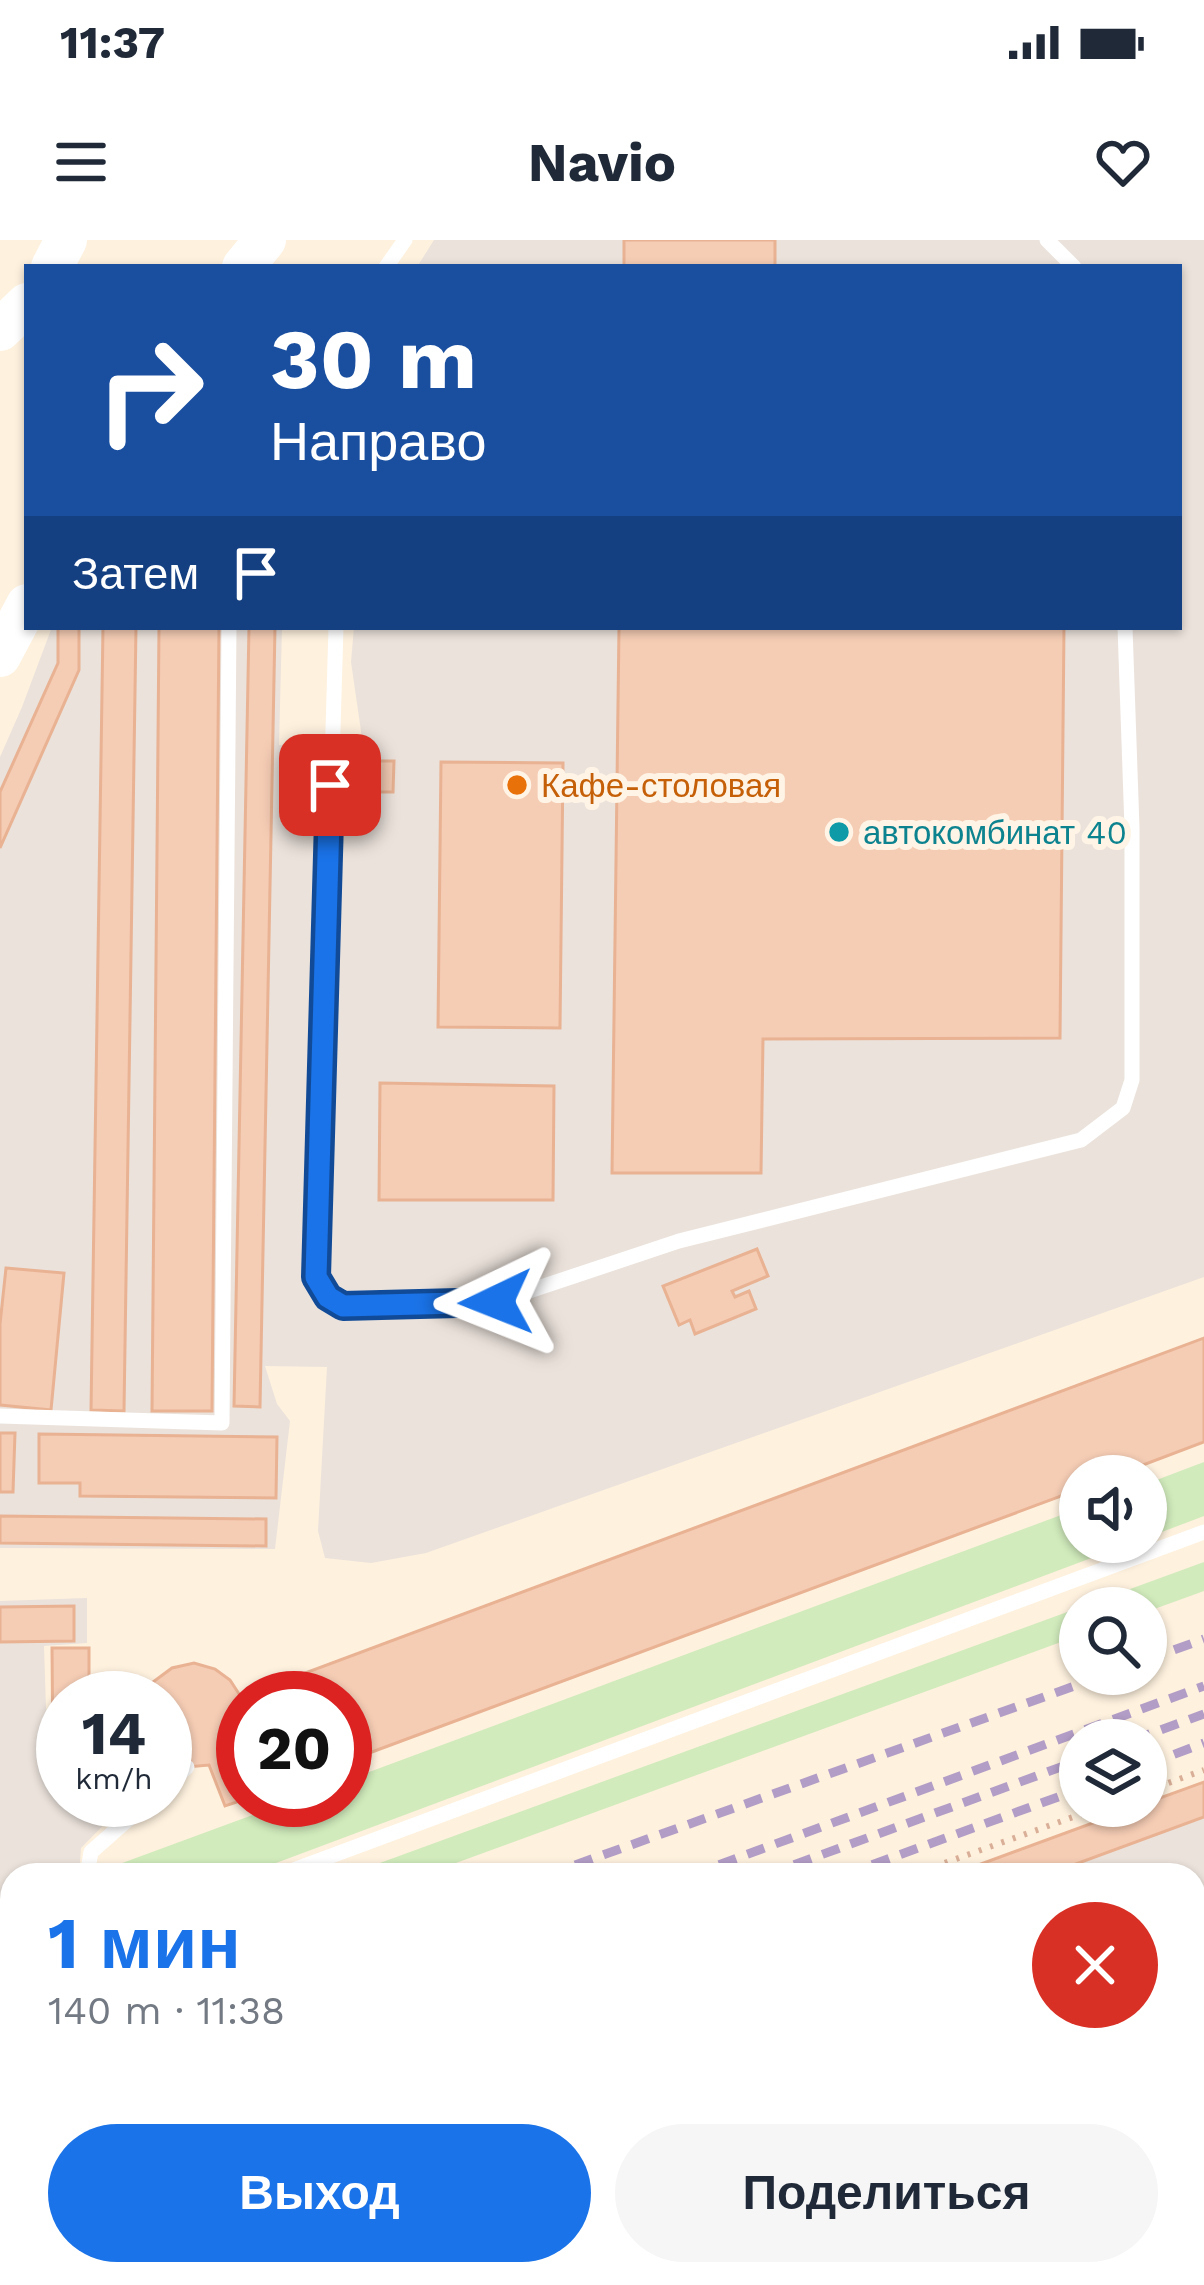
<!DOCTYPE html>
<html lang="ru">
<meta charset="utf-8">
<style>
:root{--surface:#fff;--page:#f6f6f7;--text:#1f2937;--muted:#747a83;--accent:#1a73e8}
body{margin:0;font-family:"Work Sans",sans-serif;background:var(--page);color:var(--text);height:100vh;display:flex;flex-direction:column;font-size:45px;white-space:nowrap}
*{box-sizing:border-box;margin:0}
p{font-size:39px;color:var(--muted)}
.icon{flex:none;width:66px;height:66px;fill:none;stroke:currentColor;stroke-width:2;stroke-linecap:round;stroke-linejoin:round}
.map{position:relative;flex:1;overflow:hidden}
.panel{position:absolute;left:0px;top:1623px;width:1206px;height:423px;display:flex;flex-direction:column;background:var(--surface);border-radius:36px 36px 0 0;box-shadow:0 3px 9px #0004}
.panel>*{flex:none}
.banner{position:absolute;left:24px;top:24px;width:1158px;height:366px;border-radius:0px;box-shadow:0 3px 9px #0004;background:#1a4fa0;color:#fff;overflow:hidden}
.tools{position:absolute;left:1059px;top:1215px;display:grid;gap:24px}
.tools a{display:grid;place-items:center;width:108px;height:108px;border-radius:50%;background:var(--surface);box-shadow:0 3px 9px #0004;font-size:60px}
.speed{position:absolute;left:36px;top:1431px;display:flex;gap:24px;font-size:60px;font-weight:700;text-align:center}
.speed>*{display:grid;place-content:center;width:156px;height:156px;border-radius:50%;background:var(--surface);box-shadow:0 3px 9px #0004;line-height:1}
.speed small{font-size:30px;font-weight:400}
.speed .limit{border:18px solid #d22;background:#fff;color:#111}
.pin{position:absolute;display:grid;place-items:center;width:102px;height:102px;color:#fff;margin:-51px;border-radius:24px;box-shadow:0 6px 18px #0006}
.me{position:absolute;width:132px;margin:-66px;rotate:268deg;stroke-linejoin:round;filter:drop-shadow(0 0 9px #0008)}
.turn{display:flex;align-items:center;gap:42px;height:252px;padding:0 48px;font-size:54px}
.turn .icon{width:156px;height:156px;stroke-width:2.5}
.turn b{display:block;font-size:84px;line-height:102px}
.then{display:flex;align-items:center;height:114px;padding:0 48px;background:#0003;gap:24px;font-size:45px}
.round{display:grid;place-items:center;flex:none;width:126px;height:126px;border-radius:63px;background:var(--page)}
.headline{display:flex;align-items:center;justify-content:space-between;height:204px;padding:0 48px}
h1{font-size:72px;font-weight:700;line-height:90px;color:var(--accent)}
.button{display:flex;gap:24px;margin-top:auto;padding:24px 48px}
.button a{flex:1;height:138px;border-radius:72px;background:var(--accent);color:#fff;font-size:48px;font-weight:700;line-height:138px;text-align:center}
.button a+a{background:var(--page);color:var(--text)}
.status{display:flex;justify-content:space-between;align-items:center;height:84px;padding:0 60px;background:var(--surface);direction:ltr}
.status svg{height:33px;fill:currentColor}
header{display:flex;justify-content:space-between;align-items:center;height:156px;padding:0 48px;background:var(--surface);font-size:54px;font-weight:700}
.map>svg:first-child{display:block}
</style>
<div class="status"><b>11:37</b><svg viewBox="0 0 49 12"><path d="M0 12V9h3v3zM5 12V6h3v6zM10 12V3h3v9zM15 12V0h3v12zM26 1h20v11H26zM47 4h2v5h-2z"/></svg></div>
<header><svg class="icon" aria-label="menu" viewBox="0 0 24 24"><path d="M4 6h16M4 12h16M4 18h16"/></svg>Navio<svg class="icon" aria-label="heart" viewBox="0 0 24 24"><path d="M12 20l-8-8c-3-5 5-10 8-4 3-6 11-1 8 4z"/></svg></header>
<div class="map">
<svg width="1204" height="2045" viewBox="0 0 1204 2045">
<rect width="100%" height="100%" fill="#fef1de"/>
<!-- industrial -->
<g fill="#ebe2db">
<path d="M434,0H1204V1037L426,1313L371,1323L325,1318L318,1291L327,1127L265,1126L277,1164L290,1181L275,1309L0,1308V517L22,467L52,387H282L279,505L330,506L363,505L351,422L354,387H1179V27H417Z"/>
<path d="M87,1358V1403L44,1406L48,1530L63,1531V1560H128L81,1608L79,1635H12V1721L0,1725V1361Z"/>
<path d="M1204,1542V2045H0V1984L12,1979V2034H1194V1635H951L1139,1566H1146Z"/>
</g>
<!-- green -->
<g fill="#d1ebbc">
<path d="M1204,1222V1276L1146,1298V1244Z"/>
<path d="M1080,1268V1302H1134L244,1635H107L106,1629L293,1560H345V1541Z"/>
<path d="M1204,1322V1351L1146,1372V1368H1080V1395L423,1635H347Z"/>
<path d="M1194,1825L1204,1827V2033L1170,2045H1013L1009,2034H1194Z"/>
</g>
<!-- building -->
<g fill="#f5ccb4" stroke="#e8b293" stroke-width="3">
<rect x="624" y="0" width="151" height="27"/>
<path d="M58,387H79V430L0,608V552L58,423Z"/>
<path d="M103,387H136L124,1171L91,1170Z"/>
<path d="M159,387H219L212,1171H152Z"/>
<path d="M249,387H275L260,1167L234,1166Z"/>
<path d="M619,387H1064L1060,798L763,799L761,933H612Z"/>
<path d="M363,521H394L393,552H363Z"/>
<path d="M441,522L563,523L560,788L438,787Z"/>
<path d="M380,843L554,846L553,960H379Z"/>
<path d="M757,1009L768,1036L732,1051L735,1057L749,1051L756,1069L695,1094L690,1080L679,1085L663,1046Z"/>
<path d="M6,1028L64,1033L51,1170L0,1165V1084Z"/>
<path d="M1204,1098V1202L1114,1236H1080V1249L345,1522V1458H243V1560L225,1566L209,1525L187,1527L165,1520V1458H144L153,1442L172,1428L194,1423L215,1429L230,1440L241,1457Z"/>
<path d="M0,1193H15L13,1252H0Z"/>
<path d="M39,1194L277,1197L276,1258L80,1256V1243H39Z"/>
<path d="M0,1276L266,1279V1306L0,1303Z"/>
<path d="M74,1366V1401L0,1402V1367Z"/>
<path d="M52,1408H89V1458H63V1523H53Z"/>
<path d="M1204,1542V1577L1046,1635H951L1139,1566H1146V1563Z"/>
<path d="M1195,1849L1204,1873V1986L1194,1989Z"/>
<path d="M12,1979V2016L0,2020V1984Z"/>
<path d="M447,2034H537L508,2045H418Z"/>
<path d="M577,2034H676L680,2045H547Z"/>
<path d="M676,2034H757L762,2045H680Z"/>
<path d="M757,2034H812L783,2045H762Z"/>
</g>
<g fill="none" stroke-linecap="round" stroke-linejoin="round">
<!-- path -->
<g stroke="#d9af98" stroke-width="6" stroke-dasharray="3 9" stroke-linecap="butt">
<path d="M1146,1551L1204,1530"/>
<path d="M911,1635L1104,1566"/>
<path d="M0,1960L12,1955"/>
</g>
<!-- lane -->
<g stroke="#fff" stroke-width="15">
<path d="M1047,0L1074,27"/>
<path d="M386,27L405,0"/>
<path d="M336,387L317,1037L328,1057L343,1067L496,1062L679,1001L1081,900L1123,868L1132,840V588L1125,387"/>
<path d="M0,1176L222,1183L229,387"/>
<path d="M165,1547L187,1527"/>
<path d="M87,1635L91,1612L150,1560"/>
<path d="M280,1635L1204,1292"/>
<path d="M0,1739L12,1735"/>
<path d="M1194,1819L1204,1822"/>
<path d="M997,2034L1000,2045"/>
<path d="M315,2045L345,2034"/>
<path d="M946,2045L974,2034"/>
</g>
<!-- secondary -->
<g stroke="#fff" stroke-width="42">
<path d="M52,27L66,0"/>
<path d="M243,27L265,0"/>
<path d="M0,90L27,64"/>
<path d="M0,416L27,365"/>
</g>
<!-- rail -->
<g stroke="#b29dc6" stroke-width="9" stroke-dasharray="18 12" stroke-linecap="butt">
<path d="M1146,1420L1204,1399"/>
<path d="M1133,1500L1204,1474"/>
<path d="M1146,1525L1204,1503"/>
<path d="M547,1635L1108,1434"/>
<path d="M691,1635L1204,1446"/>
<path d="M766,1635L1080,1520"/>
<path d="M844,1635L1080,1549"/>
<path d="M0,1830L12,1826"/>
<path d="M0,1890L12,1885"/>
<path d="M0,1917L12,1912"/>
<path d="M0,1943L12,1938"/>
</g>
</g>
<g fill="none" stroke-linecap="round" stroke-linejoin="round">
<defs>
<path id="route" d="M330,545L316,1037L328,1057L343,1066L496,1062"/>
</defs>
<!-- route casing -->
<use href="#route" stroke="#114b97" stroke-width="30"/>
<!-- route -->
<use href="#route" stroke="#1a73e8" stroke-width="21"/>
</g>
<!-- markers -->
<circle fill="#e8710a" stroke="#fff4e6" stroke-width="4.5" cx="517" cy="545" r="12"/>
<circle fill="#0f9aa8" stroke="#fff4e6" stroke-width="4.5" cx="839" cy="592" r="12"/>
<g text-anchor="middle" stroke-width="12" stroke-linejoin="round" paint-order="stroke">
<!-- food labels -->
<g font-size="33" fill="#c56008" stroke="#fff4e6" text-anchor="start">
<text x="541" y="557">Кафе-столовая</text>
</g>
<!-- culture labels -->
<g font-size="33" fill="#0d838f" stroke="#fff4e6" text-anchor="start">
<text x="863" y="604">автокомбинат 40</text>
</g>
</g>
</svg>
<div class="tools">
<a><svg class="icon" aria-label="sound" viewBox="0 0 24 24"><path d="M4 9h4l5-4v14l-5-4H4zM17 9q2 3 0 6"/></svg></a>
<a><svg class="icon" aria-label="search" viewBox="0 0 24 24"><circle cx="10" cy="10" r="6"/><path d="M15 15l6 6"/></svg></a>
<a><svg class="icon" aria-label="layers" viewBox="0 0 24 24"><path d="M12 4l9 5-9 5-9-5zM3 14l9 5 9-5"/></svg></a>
</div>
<div class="speed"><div>14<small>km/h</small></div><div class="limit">20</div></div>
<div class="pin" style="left:330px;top:545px;background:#d93025"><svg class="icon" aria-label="arrive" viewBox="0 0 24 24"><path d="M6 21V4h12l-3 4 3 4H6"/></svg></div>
<svg class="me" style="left:496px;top:1062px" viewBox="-20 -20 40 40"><path d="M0-17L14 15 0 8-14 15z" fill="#1a73e8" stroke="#fff" stroke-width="4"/></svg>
<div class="banner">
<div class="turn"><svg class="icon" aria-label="right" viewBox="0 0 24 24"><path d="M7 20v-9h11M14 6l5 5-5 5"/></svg><div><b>30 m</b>Направо</div></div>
<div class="then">Затем<svg class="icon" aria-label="arrive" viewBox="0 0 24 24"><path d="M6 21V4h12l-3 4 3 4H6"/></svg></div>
</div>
<section class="panel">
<div class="headline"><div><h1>1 мин</h1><p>140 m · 11:38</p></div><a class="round" style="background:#d93025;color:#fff"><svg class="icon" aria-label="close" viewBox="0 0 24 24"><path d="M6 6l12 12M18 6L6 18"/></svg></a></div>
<div class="button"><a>Выход</a><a>Поделиться</a></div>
</section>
</div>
